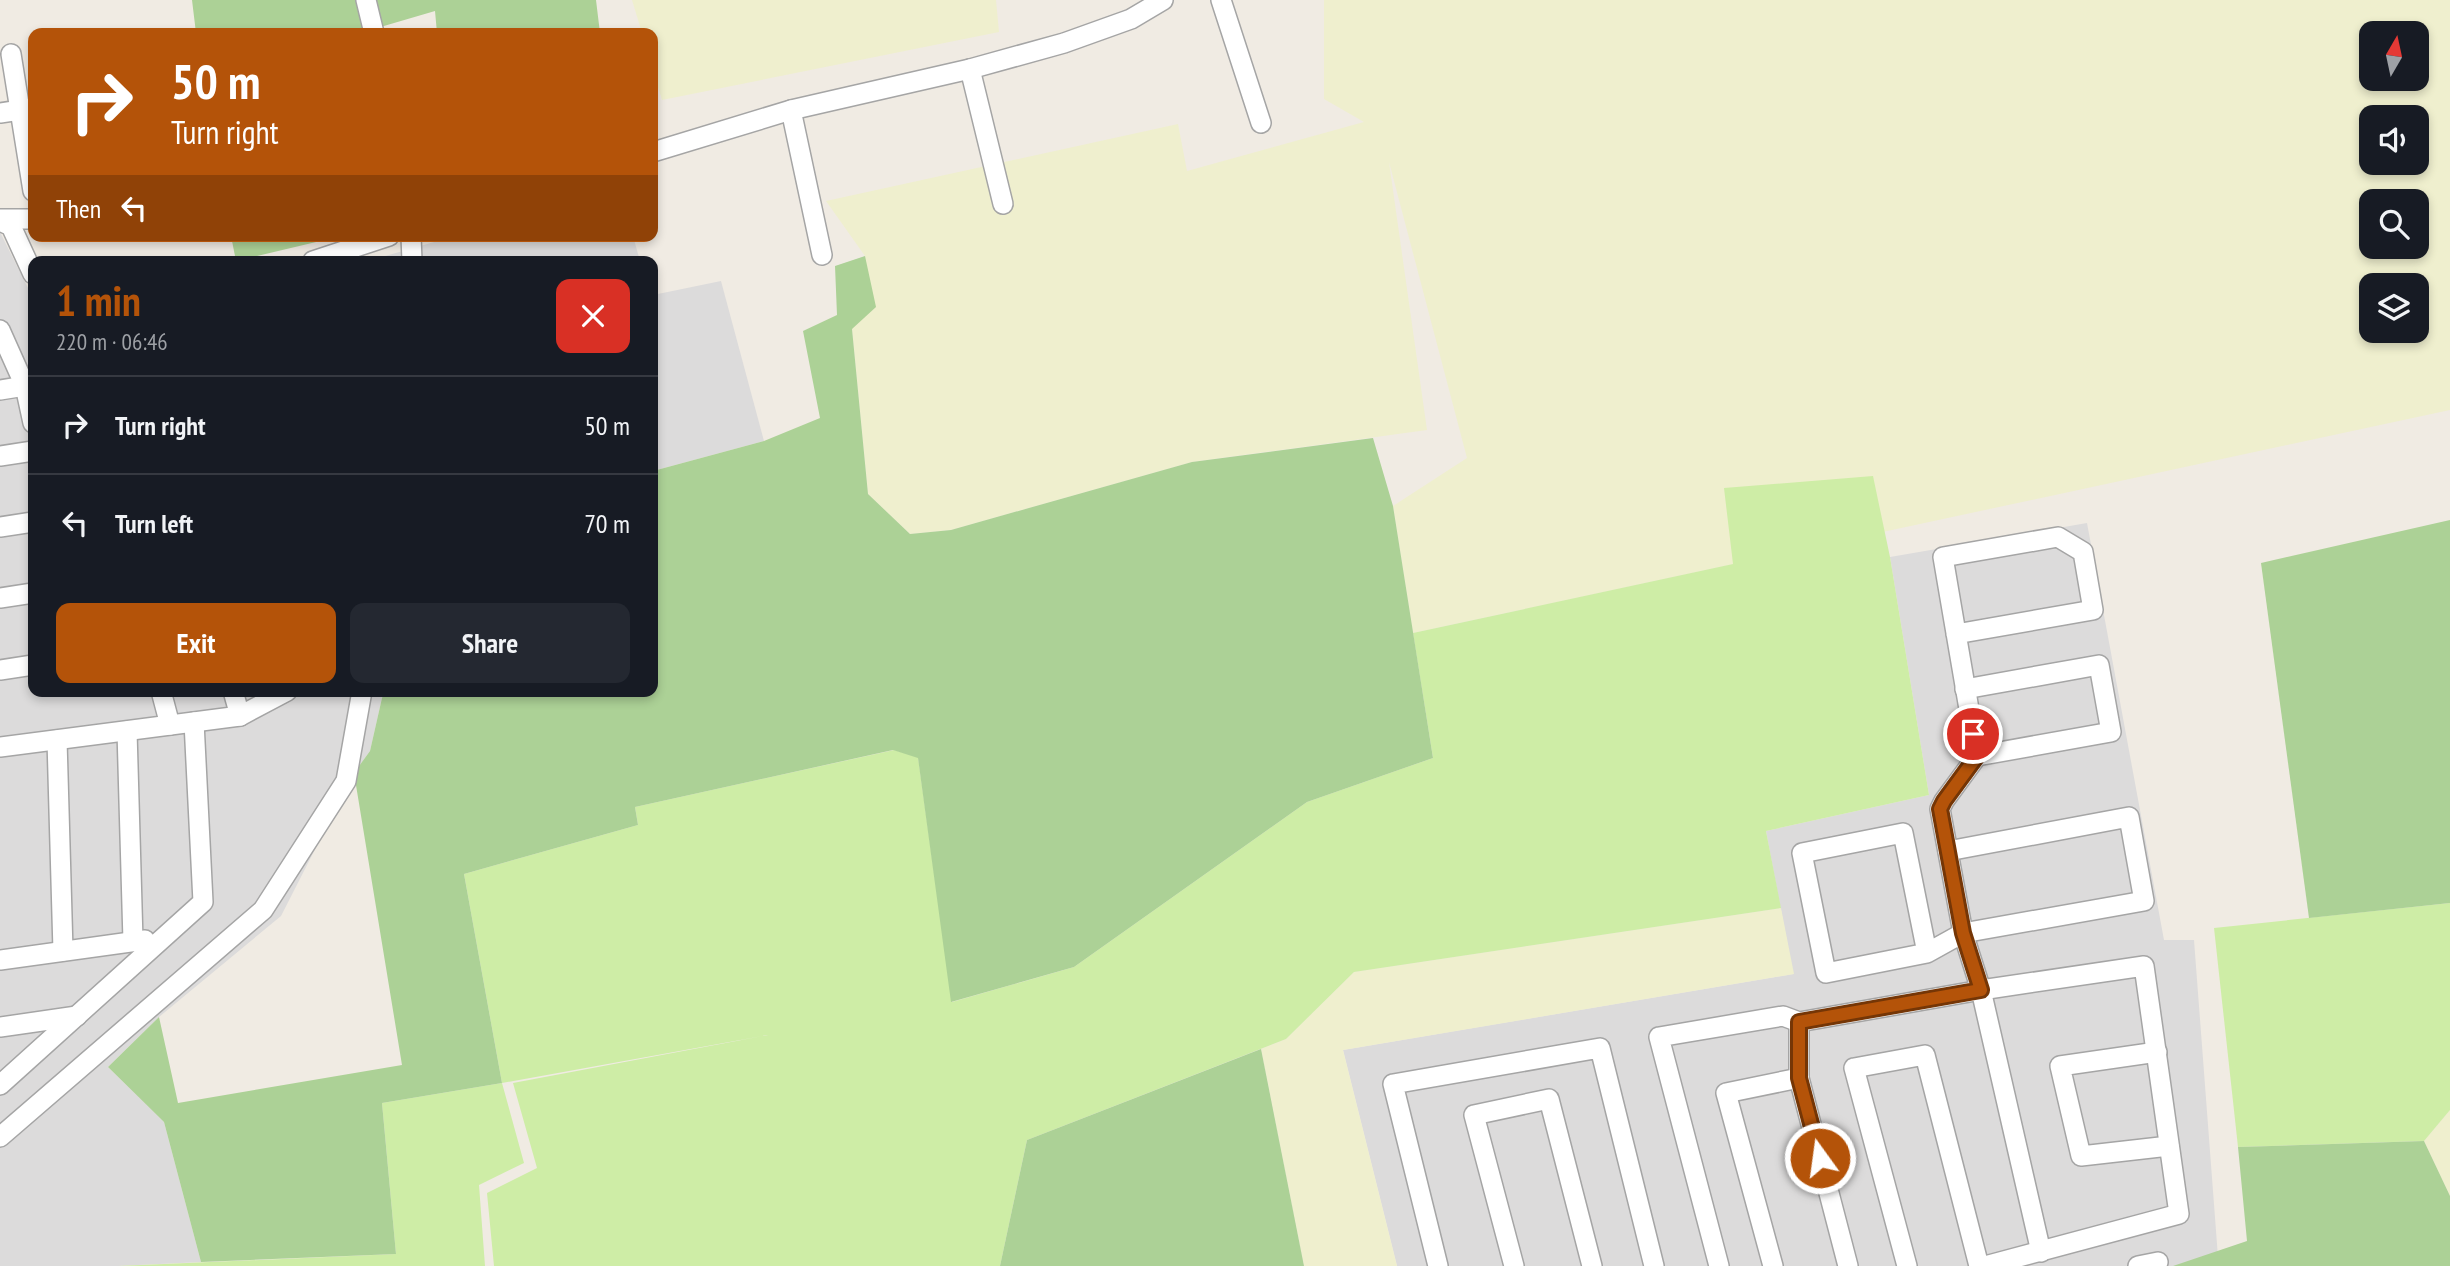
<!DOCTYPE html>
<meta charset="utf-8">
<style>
:root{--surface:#171b24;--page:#242831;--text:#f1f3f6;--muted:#9ea1a6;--line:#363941;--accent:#b45309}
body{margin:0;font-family:"PT Sans Narrow",sans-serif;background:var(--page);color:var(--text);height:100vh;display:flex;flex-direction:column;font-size:26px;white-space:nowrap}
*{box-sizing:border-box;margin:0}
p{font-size:23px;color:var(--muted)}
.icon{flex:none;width:38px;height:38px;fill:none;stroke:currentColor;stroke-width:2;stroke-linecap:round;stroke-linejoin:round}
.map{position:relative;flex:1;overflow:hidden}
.panel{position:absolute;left:28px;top:256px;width:630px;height:441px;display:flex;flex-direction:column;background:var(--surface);border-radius:14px;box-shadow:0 4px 10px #0003}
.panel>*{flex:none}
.banner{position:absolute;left:28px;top:28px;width:630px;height:214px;border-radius:14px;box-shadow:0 4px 10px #0003;background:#b45309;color:#fff;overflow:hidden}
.needle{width:46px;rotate:9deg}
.controls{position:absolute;left:2359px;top:21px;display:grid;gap:14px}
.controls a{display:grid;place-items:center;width:70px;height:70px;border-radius:14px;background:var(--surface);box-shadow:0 4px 10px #0003;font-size:35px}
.pin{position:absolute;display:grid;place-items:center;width:60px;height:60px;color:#fff;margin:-30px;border:4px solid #fff;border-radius:50%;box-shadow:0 2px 7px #0007}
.me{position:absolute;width:77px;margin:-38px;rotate:346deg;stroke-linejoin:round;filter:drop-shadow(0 0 5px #0008)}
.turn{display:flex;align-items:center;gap:24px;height:147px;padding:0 28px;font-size:32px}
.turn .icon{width:91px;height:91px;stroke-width:2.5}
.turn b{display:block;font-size:49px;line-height:60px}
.then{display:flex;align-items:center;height:66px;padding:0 28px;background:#0003;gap:14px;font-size:26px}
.round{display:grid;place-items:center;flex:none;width:74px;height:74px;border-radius:14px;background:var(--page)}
.overview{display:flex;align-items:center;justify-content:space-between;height:119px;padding:0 28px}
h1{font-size:42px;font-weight:700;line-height:52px;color:var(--accent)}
.button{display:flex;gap:14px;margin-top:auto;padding:14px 28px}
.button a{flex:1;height:80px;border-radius:14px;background:var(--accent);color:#fff;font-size:28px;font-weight:700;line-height:80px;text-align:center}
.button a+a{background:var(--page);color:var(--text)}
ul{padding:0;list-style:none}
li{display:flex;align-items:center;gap:21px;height:98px;padding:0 28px;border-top:2px solid var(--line)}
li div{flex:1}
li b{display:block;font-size:26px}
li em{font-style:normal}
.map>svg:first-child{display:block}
</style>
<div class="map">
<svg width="2450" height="1266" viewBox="0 0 2450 1266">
<rect width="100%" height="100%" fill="#f0ebe3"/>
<!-- residential -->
<g fill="#dcdbdb">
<path d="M0,232L33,298V691H385L382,698L370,751L354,773L281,916L159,1017L108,1067L164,1122L201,1262L118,1266H0Z"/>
<path d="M455,236H633L640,261H368Z"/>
<path d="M721,281L764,441L653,471V295Z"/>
<path d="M2087,523L2164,940H2194L2218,1257L2180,1266H1397L1343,1050L1793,974L1766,831L1929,795L1890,557Z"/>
</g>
<!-- farmland -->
<g fill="#efefce" fill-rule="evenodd">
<path d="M632,0H996L999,32L662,100L653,71V33H642Z"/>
<path d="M1324,0H2450V410L1413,633L1393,506L1467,458L1389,162L1427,430L1192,462L951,530L910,534L868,494L852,329L865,256L826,201L1178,124L1187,171L1364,122L1324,99ZM2371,33H2417V79H2371ZM2371,117H2417V163H2371ZM2371,201H2417V247H2371ZM2371,285H2417V331H2371Z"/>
<path d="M1781,908L1794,974L1343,1050L1397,1266H1304L1261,1049L1286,1039L1354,972Z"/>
<path d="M2450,1110V1196L2424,1141Z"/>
</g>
<!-- grass -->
<g fill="#ceeda6">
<path d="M1873,476L1890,557L1929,795L1766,831L1781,908L1354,972L1286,1039L1027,1140L1000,1266H494L487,1193L537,1168L513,1083L768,1035L502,1083L524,1163L479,1185L485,1266H118L396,1254L382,1103L502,1083L464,874L638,825L635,807L894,750L918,757L952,1002L1074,967L1307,802L1433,758L1413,633L1733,564L1724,488Z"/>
<path d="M2450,903V1110L2424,1141L2238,1147L2214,928Z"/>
</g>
<!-- forest -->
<g fill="#acd196">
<path d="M192,0H596L600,33H437L435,11L360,33H196Z"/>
<path d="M231,236H332L333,238L236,261Z"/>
<path d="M865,256L876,307L852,329L868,494L910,534L951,530L1192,462L1373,438L1393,506L1433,758L1307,802L1074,967L951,1002L918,758L893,750L635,807L638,825L464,874L502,1083L382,1103L396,1254L201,1262L164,1122L108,1067L159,1017L178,1103L402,1065L354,773L370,751L382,698L385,691H653V471L764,441L820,418L803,331L837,315L835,266Z"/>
<path d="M2450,520V903L2309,918L2261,563Z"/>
<path d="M1261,1049L1304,1266H1000L1027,1140Z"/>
<path d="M2424,1141L2450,1196V1266H2173L2247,1241L2238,1147Z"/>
</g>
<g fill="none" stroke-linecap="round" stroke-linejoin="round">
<defs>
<g id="minor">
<path d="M366,0L374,33"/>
<path d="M1221,0L1261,123"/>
<path d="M11,54L33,191"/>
<path d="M970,69L1003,204"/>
<path d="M791,110L822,255"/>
<path d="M0,113L33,108"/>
<path d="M653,152L791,110L970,69L1064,43L1131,19L1163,0"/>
<path d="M0,219H33"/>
<path d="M0,221L11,226L33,274"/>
<path d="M411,236L412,261"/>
<path d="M313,261L389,236"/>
<path d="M0,330L25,386L33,423"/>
<path d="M0,390L25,386"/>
<path d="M0,456L33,451"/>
<path d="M0,527L33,522"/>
<path d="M0,598L33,593"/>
<path d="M1956,634L2093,610L2083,552L2058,537L1943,557L1977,756L1944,801L1940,809L1963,933L1981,990L2041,1252"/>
<path d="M0,670L33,665"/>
<path d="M1965,689L2099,665L2111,732L1977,756"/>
<path d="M161,691L170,725"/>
<path d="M233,691L240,716"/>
<path d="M127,731L133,941"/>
<path d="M57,740L63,951"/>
<path d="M0,747L240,716L287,691"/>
<path d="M1927,953L1903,833L1802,853L1826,973L1927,953L1963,933L2144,901L2129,817L1948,851"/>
<path d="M0,960L145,940"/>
<path d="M1799,1022V1078"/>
<path d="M0,1027L77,1016"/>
<path d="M2157,1052L2060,1066L2081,1156L2169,1146"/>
<path d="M0,1085L203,902L194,722"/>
<path d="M0,1137L263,910L346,781L362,691"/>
<path d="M1438,1266L1393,1084L1600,1048L1654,1266"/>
<path d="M1514,1266L1474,1115L1549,1099L1592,1266"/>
<path d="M1719,1266L1659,1037L1783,1016L1799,1022L1981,990L2144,966L2179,1214L1985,1266"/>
<path d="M1773,1266L1726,1093L1799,1078L1848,1266"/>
<path d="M1907,1266L1854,1068L1925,1055L1979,1266"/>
<path d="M2138,1266L2158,1262"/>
</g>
</defs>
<!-- minor casing -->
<use href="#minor" stroke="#a5a5a5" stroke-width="22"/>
<!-- minor -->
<use href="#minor" stroke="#fff" stroke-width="19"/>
</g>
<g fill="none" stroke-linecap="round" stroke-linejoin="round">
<defs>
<path id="route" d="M1820,1158L1799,1078V1022L1981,990L1963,933L1940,809L1944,801L1977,756L1973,734"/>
</defs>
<!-- route casing -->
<use href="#route" stroke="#753606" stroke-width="18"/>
<!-- route -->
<use href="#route" stroke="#b45309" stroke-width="12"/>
</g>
</svg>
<div class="controls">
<a><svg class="needle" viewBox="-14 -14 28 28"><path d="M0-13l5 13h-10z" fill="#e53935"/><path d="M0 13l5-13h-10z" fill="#9ea1a6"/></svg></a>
<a><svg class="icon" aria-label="sound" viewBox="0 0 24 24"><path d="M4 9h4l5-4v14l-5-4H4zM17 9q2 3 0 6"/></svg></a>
<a><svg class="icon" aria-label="search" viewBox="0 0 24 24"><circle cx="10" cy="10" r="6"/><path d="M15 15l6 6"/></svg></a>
<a><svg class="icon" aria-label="layers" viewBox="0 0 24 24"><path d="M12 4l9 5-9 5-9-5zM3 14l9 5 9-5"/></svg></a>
</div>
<div class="pin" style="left:1973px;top:734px;background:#d93025"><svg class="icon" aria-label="arrive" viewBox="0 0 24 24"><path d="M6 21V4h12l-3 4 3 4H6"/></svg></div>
<svg class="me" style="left:1820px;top:1158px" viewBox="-20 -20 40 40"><circle r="17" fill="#b45309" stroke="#fff" stroke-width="3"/><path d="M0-11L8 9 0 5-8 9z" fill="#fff"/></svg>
<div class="banner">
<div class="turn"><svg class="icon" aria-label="right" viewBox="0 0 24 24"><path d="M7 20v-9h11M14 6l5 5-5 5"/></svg><div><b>50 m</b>Turn right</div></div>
<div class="then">Then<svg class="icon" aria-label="left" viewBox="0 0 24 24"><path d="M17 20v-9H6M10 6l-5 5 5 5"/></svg></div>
</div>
<section class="panel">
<div class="overview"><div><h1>1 min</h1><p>220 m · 06:46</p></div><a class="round" style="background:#d93025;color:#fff"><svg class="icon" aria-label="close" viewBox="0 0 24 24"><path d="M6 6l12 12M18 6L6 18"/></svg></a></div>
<ul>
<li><svg class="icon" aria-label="right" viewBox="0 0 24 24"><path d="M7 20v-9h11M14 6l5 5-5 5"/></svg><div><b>Turn right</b></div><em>50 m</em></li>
<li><svg class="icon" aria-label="left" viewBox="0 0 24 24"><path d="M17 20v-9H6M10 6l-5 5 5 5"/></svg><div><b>Turn left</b></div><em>70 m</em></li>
</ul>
<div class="button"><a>Exit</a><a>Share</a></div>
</section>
</div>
